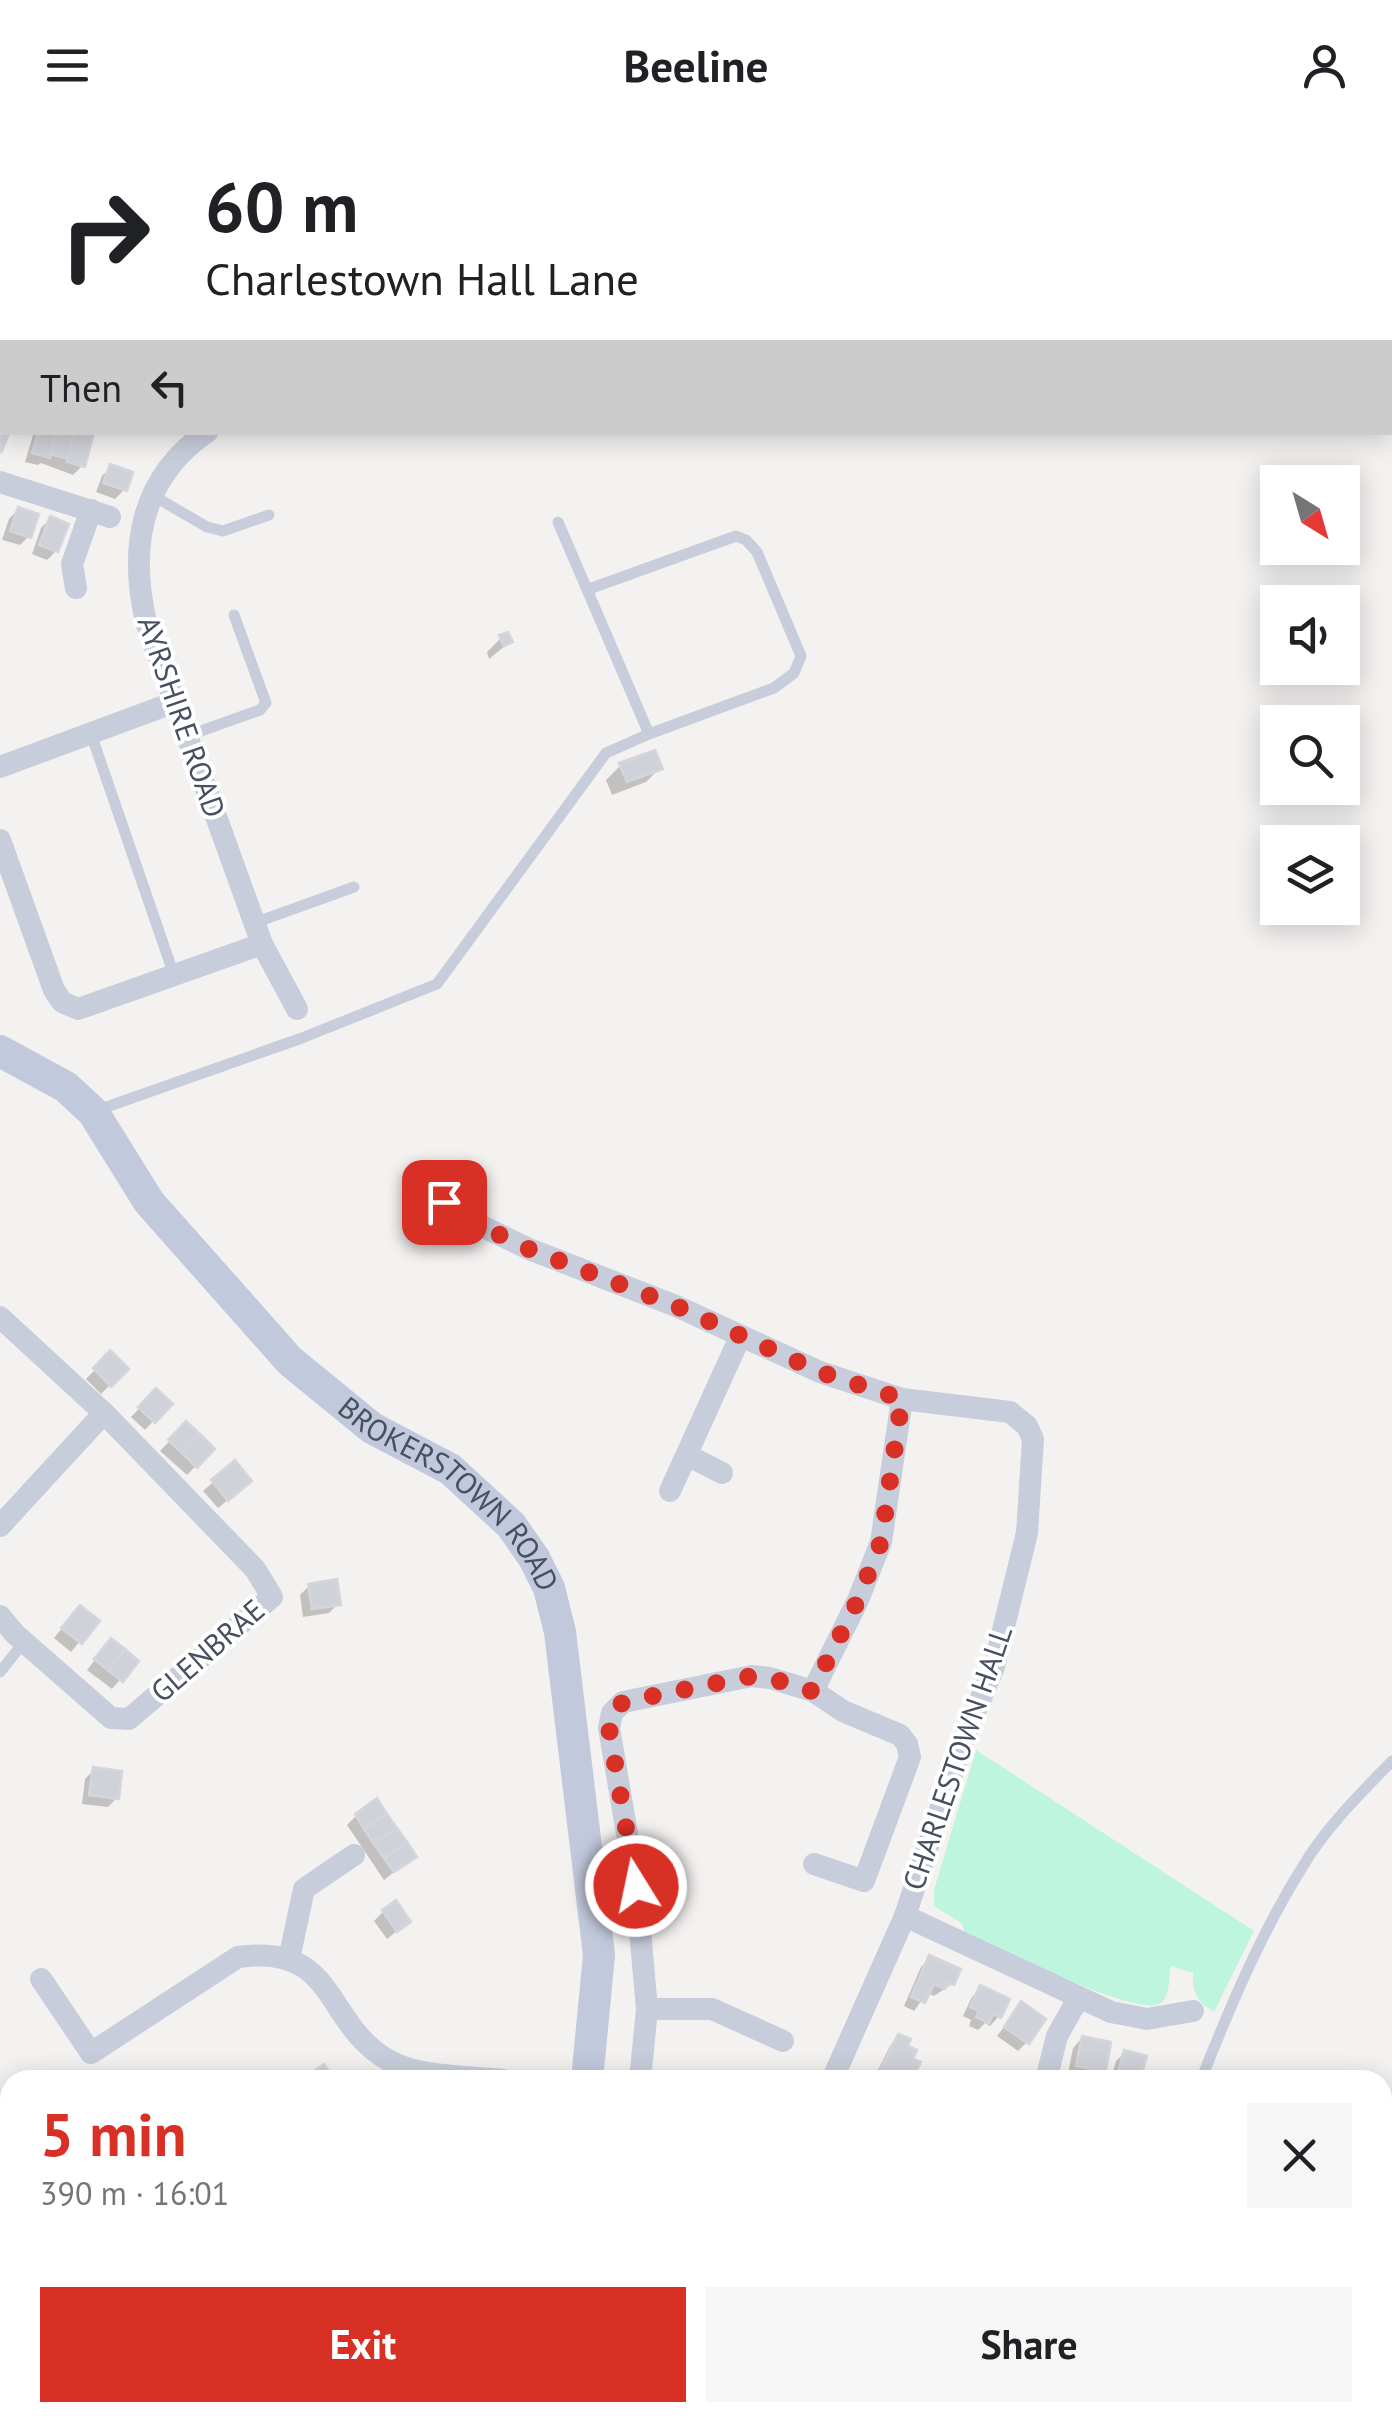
<!DOCTYPE html>
<meta charset="utf-8">
<style>
:root{--surface:#fff;--page:#f6f6f6;--text:#202124;--muted:#757577;--accent:#d93025}
body{margin:0;font-family:"PT Sans",sans-serif;background:var(--page);color:var(--text);height:100vh;display:flex;flex-direction:column;font-size:38px;white-space:nowrap}
*{box-sizing:border-box;margin:0}
p{font-size:32px;color:var(--muted)}
.icon{flex:none;width:55px;height:55px;fill:none;stroke:currentColor;stroke-width:2;stroke-linecap:round;stroke-linejoin:round}
.map{position:relative;flex:1;overflow:hidden}
.details{position:absolute;left:0px;top:1940px;width:1392px;height:352px;display:flex;flex-direction:column;background:var(--surface);border-radius:30px 30px 0 0;box-shadow:0 5px 25px #0003}
.details>*{flex:none}
.hud{position:absolute;left:0px;top:0px;width:1392px;height:305px;box-shadow:0 5px 25px #0003;background:#fff;color:var(--text);overflow:hidden}
.needle{width:65px;rotate:143deg}
.controls{position:absolute;left:1260px;top:335px;display:grid;gap:20px}
.controls a{display:grid;place-items:center;width:100px;height:100px;border-radius:0px;background:var(--surface);box-shadow:0 5px 25px #0003;font-size:50px}
.pin{position:absolute;display:grid;place-items:center;width:85px;height:85px;color:#fff;margin:-42px;border-radius:20px;box-shadow:0 5px 15px #0006}
.me{position:absolute;width:110px;margin:-55px;rotate:350deg;stroke-linejoin:round;filter:drop-shadow(0 0 8px #0008)}
.turn{display:flex;align-items:center;gap:35px;height:210px;padding:0 40px;font-size:45px}
.turn .icon{width:130px;height:130px;stroke-width:2.5}
.turn b{display:block;font-size:70px;line-height:85px}
.then{display:flex;align-items:center;height:95px;padding:0 40px;background:#0003;gap:20px;font-size:38px}
.round{display:grid;place-items:center;flex:none;width:105px;height:105px;border-radius:0px;background:var(--page)}
.headline{display:flex;align-items:center;justify-content:space-between;height:170px;padding:0 40px}
h1{font-size:60px;font-weight:800;line-height:75px;color:var(--accent)}
.action{display:flex;gap:20px;margin-top:auto;padding:20px 40px}
.action a{flex:1;height:115px;border-radius:0px;background:var(--accent);color:#fff;font-size:40px;font-weight:800;line-height:115px;text-align:center}
.action a+a{background:var(--page);color:var(--text)}
header{display:flex;justify-content:space-between;align-items:center;height:130px;padding:0 40px;background:var(--surface);font-size:45px;font-weight:800}
.map>svg:first-child{display:block}
</style>
<header><svg class="icon" aria-label="menu" viewBox="0 0 24 24"><path d="M4 6h16M4 12h16M4 18h16"/></svg>Beeline<svg class="icon" aria-label="person" viewBox="0 0 24 24"><circle cx="12" cy="8" r="4"/><path d="M4 21q1-7 8-7t8 7"/></svg></header>
<div class="map">
<svg width="1392" height="2291" viewBox="0 0 1392 2291">
<rect width="100%" height="100%" fill="#f4f2f1"/>
<!-- green -->
<g fill="#bdf5df">
<path d="M976,1620L1254,1801L1214,1882C1197,1872 1192,1863 1193,1843L1171,1836C1169,1846 1170,1867 1161,1873C1137,1889 995,1816 965,1802L961,1793L934,1776V1760Z"/>
<path d="M831,2283H899L904,2291H838Z"/>
</g>
<!-- shadow -->
<g fill="#0003">
<path d="M2,69V98L0,99V70Z"/>
<path d="M34,302H69L82,336L73,345L41,333L38,335L25,332Z"/>
<path d="M111,337L124,360L115,369L96,362L102,346Z"/>
<path d="M18,380L29,406L20,415L2,410L9,389Z"/>
<path d="M50,389L56,421L47,430L32,424L41,398Z"/>
<path d="M501,508L510,512L489,529L487,522Z"/>
<path d="M620,636L660,638L646,652L612,665L606,650Z"/>
<path d="M110,1224L126,1239L101,1264L86,1249Z"/>
<path d="M156,1261L169,1274L145,1300L131,1287Z"/>
<path d="M186,1294L212,1319L187,1345L160,1321Z"/>
<path d="M234,1334L240,1360L218,1378L203,1361Z"/>
<path d="M309,1456L338,1474L329,1483L303,1487L300,1465Z"/>
<path d="M71,1487L97,1491L71,1522L54,1508Z"/>
<path d="M102,1521L136,1531L112,1559L87,1540Z"/>
<path d="M94,1640L117,1668L108,1677L82,1674L85,1649Z"/>
<path d="M356,1686L414,1726L384,1750L347,1695Z"/>
<path d="M383,1782L408,1792L387,1809L374,1791Z"/>
<path d="M930,1828L952,1854L934,1866L927,1863L914,1881L904,1876L921,1837Z"/>
<path d="M981,1858L999,1886L990,1896L985,1893L978,1900L969,1896L971,1890L963,1886L972,1867Z"/>
<path d="M1021,1875L1027,1912L1018,1921L997,1906Z"/>
<path d="M899,1907L909,1950H873L890,1916Z"/>
<path d="M1082,1908L1103,1940L1094,1949L1068,1944L1073,1918Z"/>
<path d="M1125,1922L1144,1927L1138,1950H1111L1116,1931Z"/>
</g>
<!-- building -->
<g fill="#d0d2d9" stroke="#d5d5dd" stroke-width="2.5">
<path d="M0,297L2,302H10L1,323Z"/>
<path d="M38,302H57L50,328L32,323Z"/>
<path d="M57,302H75L68,329L50,324Z"/>
<path d="M75,302L93,306L85,337L67,332Z"/>
<path d="M110,334L133,342L127,361L103,353Z"/>
<path d="M18,377L39,384L31,408L10,401Z"/>
<path d="M50,386L69,394L58,422L39,415Z"/>
<path d="M508,502L513,512L504,516L499,505Z"/>
<path d="M655,620L663,639L627,652L619,633Z"/>
<path d="M110,1220L129,1239L111,1257L93,1238Z"/>
<path d="M156,1258L173,1274L155,1293L138,1277Z"/>
<path d="M186,1291L200,1304L182,1323L168,1310Z"/>
<path d="M200,1304L215,1319L197,1338L182,1323Z"/>
<path d="M235,1330L252,1351L228,1371L211,1350Z"/>
<path d="M337,1449L341,1475L312,1479L308,1454Z"/>
<path d="M80,1475L100,1491L82,1514L61,1498Z"/>
<path d="M111,1508L125,1519L109,1541L94,1529Z"/>
<path d="M125,1519L139,1531L123,1552L109,1541Z"/>
<path d="M93,1637L122,1641L119,1669L89,1665Z"/>
<path d="M377,1668L387,1684L364,1699L355,1684Z"/>
<path d="M387,1684L397,1698L374,1714L364,1699Z"/>
<path d="M397,1698L407,1712L384,1728L374,1714Z"/>
<path d="M407,1712L417,1727L394,1742L384,1728Z"/>
<path d="M396,1770L411,1792L397,1802L382,1780Z"/>
<path d="M929,1825L961,1839L954,1855L948,1853L945,1859L934,1854L925,1873L911,1867Z"/>
<path d="M980,1855L1010,1869L1001,1888L993,1884L989,1893L976,1887L979,1881L970,1877Z"/>
<path d="M1021,1871L1046,1889L1029,1914L1004,1897Z"/>
<path d="M898,1904L911,1909L908,1916L917,1920L913,1929L921,1932L912,1950H889L878,1945Z"/>
<path d="M1082,1906L1111,1912L1106,1941L1076,1936Z"/>
<path d="M1124,1920L1147,1926L1140,1950L1117,1947Z"/>
<path d="M324,1934L334,1949L301,1950Z"/>
<path d="M597,2282H628L623,2291H593Z"/>
<path d="M996,2282H1020L1028,2286L1026,2291H992Z"/>
</g>
<g fill="none" stroke-linecap="round" stroke-linejoin="round">
<!-- lane -->
<g stroke="#c7cdda" stroke-width="11">
<path d="M152,365L207,397L223,401L269,385"/>
<path d="M589,459L736,406L746,410L757,422L801,526L794,543L774,558L649,604"/>
<path d="M91,604L174,845"/>
<path d="M187,606L260,580L266,573L234,485"/>
<path d="M254,793L354,757"/>
<path d="M98,980L302,908L437,854L606,623L649,604L558,392"/>
<path d="M0,1542L24,1512"/>
<path d="M1201,1950C1230,1877 1261,1803 1303,1736C1326,1697 1361,1663 1392,1631"/>
<path d="M1128,2291L1130,2282"/>
</g>
<!-- street -->
<g stroke="#c7cdda" stroke-width="22">
<path d="M68,0L70,2"/>
<path d="M343,0L348,2"/>
<path d="M1366,0L1370,2"/>
<path d="M230,2L232,0"/>
<path d="M687,2L688,0"/>
<path d="M749,2V0"/>
<path d="M1335,2L1336,0"/>
<path d="M1390,14L1392,15"/>
<path d="M0,152L2,148"/>
<path d="M207,302C140,348 129,418 146,492L262,814L297,879"/>
<path d="M0,352L110,387"/>
<path d="M76,458L72,434L91,380"/>
<path d="M0,637L175,572"/>
<path d="M0,710L54,860L62,872L78,879L262,814"/>
<path d="M419,1054L469,1090L529,1119L676,1176L820,1242L902,1269L1010,1282L1027,1296L1033,1309L1027,1403L994,1537L962,1613L905,1786L832,1950"/>
<path d="M0,1187L104,1283L255,1439L272,1467L129,1589L111,1588L15,1504L0,1486"/>
<path d="M687,1325L722,1343"/>
<path d="M670,1361L740,1207"/>
<path d="M0,1396L104,1283"/>
<path d="M813,1561L858,1470L881,1412L902,1269"/>
<path d="M905,1786L1111,1882L1147,1889L1193,1881"/>
<path d="M289,1829L304,1759L354,1725"/>
<path d="M41,1849L91,1923L238,1827C338,1813 323,1893 388,1930C419,1948 468,1946 503,1950"/>
<path d="M647,1879H712L783,1911"/>
<path d="M640,1950L647,1879L636,1756L609,1598L612,1583L623,1572L752,1546L770,1548L813,1561L843,1581L900,1605L907,1614L910,1627L864,1751L814,1734"/>
<path d="M1046,1950L1057,1906L1079,1867"/>
<path d="M651,2291L656,2282"/>
<path d="M720,2291L724,2282"/>
<path d="M954,2291L960,2282"/>
</g>
<!-- secondary -->
<g stroke="#c2c9dc" stroke-width="32">
<path id="s1" d="M0,921L66,957L93,982L149,1072L290,1231L372,1298L450,1339L511,1395L534,1428L549,1458L560,1502L599,1825L587,1950"/>
<path d="M449,2291L455,2282"/>
</g>
</g>
<g fill="none" stroke-linecap="round" stroke-linejoin="round">
<!-- route -->
<path stroke="#d93025" stroke-width="18" stroke-dasharray="0 32.4" d="M444,1072L469,1090L529,1119L676,1176L820,1242L902,1269L881,1412L858,1470L812,1561L770,1548L752,1546L623,1572L612,1583L609,1598L636,1756"/>
</g>
<g text-anchor="middle" stroke-width="8" stroke-linejoin="round" paint-order="stroke">
<!-- street labels -->
<g font-size="30" fill="#474f61" stroke="#fff">
<text transform="translate(181 587) rotate(71)" y="10">AYRSHIRE ROAD</text>
<text dy="10" stroke="none"><textPath href="#s1" startOffset="640">BROKERSTOWN ROAD</textPath></text>
<text transform="translate(208 1521) rotate(-41)" y="10">GLENBRAE</text>
<text transform="translate(958 1628) rotate(-71)" y="10">CHARLESTOWN HALL</text>
</g>
</g>
</svg>
<div class="controls">
<a><svg class="needle" viewBox="-14 -14 28 28"><path d="M0-13l5 13h-10z" fill="#e53935"/><path d="M0 13l5-13h-10z" fill="#757577"/></svg></a>
<a><svg class="icon" aria-label="sound" viewBox="0 0 24 24"><path d="M4 9h4l5-4v14l-5-4H4zM17 9q2 3 0 6"/></svg></a>
<a><svg class="icon" aria-label="search" viewBox="0 0 24 24"><circle cx="10" cy="10" r="6"/><path d="M15 15l6 6"/></svg></a>
<a><svg class="icon" aria-label="layers" viewBox="0 0 24 24"><path d="M12 4l9 5-9 5-9-5zM3 14l9 5 9-5"/></svg></a>
</div>
<div class="pin" style="left:444px;top:1072px;background:#d93025"><svg class="icon" aria-label="arrive" viewBox="0 0 24 24"><path d="M6 21V4h12l-3 4 3 4H6"/></svg></div>
<svg class="me" style="left:636px;top:1756px" viewBox="-20 -20 40 40"><circle r="17" fill="#d93025" stroke="#fff" stroke-width="3"/><path d="M0-11L8 9 0 5-8 9z" fill="#fff"/></svg>
<div class="hud">
<div class="turn"><svg class="icon" aria-label="right" viewBox="0 0 24 24"><path d="M7 20v-9h11M14 6l5 5-5 5"/></svg><div><b>60 m</b>Charlestown Hall Lane</div></div>
<div class="then">Then<svg class="icon" aria-label="left" viewBox="0 0 24 24"><path d="M17 20v-9H6M10 6l-5 5 5 5"/></svg></div>
</div>
<section class="details">
<div class="headline"><div><h1>5 min</h1><p>390 m · 16:01</p></div><a class="round"><svg class="icon" aria-label="close" viewBox="0 0 24 24"><path d="M6 6l12 12M18 6L6 18"/></svg></a></div>
<div class="action"><a>Exit</a><a>Share</a></div>
</section>
</div>
